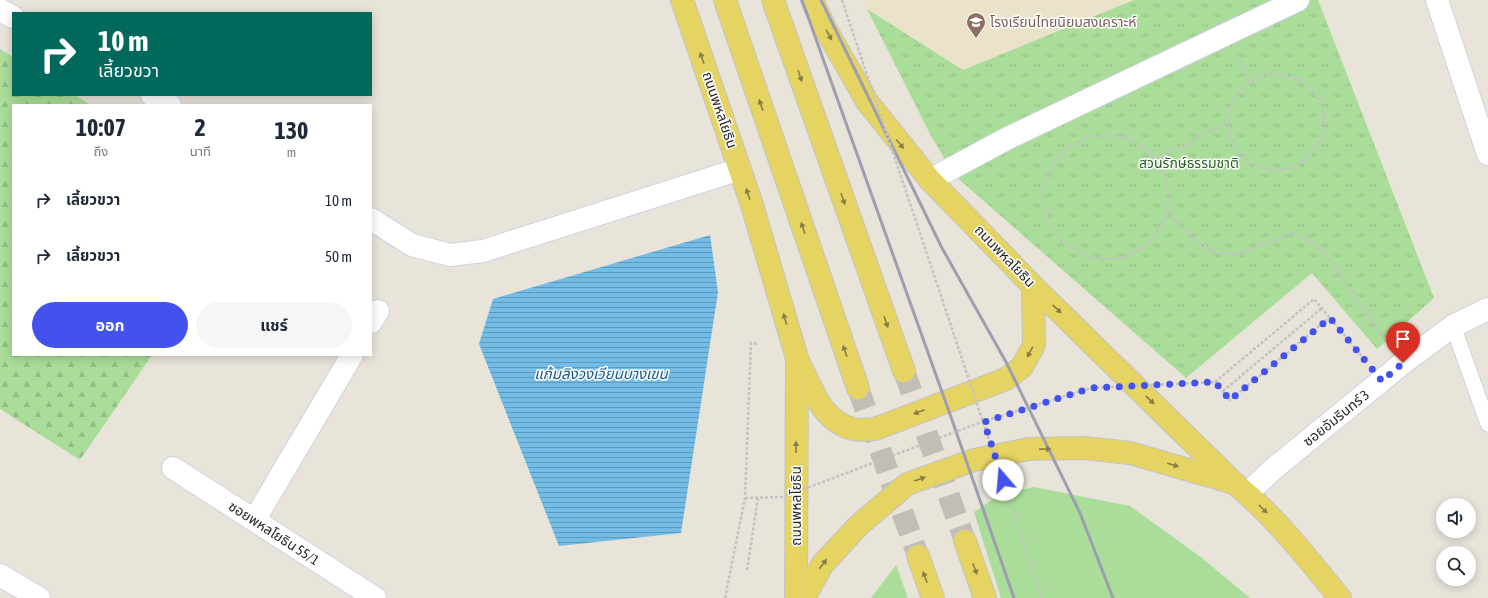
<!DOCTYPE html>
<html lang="th">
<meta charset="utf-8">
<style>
:root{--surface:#fff;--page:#f6f6f7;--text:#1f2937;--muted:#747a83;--accent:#4352ed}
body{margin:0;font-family:"Asap Condensed","Noto Sans Thai",sans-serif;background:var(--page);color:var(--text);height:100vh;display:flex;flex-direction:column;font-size:15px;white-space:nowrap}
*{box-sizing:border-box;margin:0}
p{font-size:13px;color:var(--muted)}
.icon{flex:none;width:22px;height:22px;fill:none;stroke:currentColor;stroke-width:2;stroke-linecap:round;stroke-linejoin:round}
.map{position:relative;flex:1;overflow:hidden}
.sheet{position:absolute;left:12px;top:104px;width:360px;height:252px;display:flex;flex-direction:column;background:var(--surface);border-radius:0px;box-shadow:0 2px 10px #0003}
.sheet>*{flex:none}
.banner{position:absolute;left:12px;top:12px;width:360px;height:84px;border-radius:0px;box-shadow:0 2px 10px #0003;background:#00695c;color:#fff;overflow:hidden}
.controls{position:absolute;left:1436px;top:498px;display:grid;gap:8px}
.controls a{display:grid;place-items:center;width:40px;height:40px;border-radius:50%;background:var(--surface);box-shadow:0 2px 10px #0003;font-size:20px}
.pin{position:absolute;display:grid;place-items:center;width:34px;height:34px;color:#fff;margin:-41px -17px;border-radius:50% 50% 50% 0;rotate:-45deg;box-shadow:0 0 4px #0007}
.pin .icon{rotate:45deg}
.me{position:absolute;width:44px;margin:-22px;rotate:342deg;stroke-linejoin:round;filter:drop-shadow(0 0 3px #0008)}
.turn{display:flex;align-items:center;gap:14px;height:84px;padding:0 20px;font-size:18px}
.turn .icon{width:52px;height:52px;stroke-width:2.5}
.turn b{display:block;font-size:28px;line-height:34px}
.eta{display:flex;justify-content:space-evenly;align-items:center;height:68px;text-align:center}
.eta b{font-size:24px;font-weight:700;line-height:28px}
.cta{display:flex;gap:8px;margin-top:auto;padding:8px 20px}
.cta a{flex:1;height:46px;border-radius:24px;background:var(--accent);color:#fff;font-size:16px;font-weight:700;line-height:46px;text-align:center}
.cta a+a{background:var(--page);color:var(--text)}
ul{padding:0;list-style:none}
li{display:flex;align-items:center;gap:12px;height:56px;padding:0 20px}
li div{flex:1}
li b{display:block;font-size:15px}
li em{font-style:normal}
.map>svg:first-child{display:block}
</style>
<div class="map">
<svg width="1488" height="598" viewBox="0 0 1488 598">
<defs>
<pattern id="forest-firs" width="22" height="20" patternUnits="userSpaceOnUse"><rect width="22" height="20" fill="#ad9"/><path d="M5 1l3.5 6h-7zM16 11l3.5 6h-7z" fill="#92be84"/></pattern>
<pattern id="park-tufts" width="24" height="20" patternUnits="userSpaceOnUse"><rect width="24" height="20" fill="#ad9"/><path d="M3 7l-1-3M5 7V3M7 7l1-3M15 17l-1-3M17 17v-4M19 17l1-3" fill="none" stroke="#92be84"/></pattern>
<pattern id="water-rules" width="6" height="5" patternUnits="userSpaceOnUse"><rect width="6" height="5" fill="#73bce5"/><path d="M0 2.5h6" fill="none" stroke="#5e99ba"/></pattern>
</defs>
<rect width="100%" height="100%" fill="#e9e4da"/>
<!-- education -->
<path fill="#eae3ca" d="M864,0H1134L963,70L867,9Z"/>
<!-- grass -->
<g fill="#ad9">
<path d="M1034,487L1130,506L1202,558L1250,598H1001L974,512L999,495Z"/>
<path d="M896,565L908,598H871Z"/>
</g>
<!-- forest -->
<path fill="url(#forest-firs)" d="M0,49L13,57V95H75L91,105H13V355H152L80,460L0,409Z"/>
<!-- park -->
<path fill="url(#park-tufts)" d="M1134,0H1318L1434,298L1377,349L1312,273L1186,378L954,175L930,134L867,9L963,70Z"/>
<!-- water -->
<path fill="url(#water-rules)" d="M710,235L718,292L681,533L559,546L479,344L493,299Z"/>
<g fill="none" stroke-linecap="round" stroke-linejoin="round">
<!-- primary-tunnel -->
<g stroke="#c2beb6" stroke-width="22" stroke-dasharray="22 11" stroke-linecap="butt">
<path d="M904,371L965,541"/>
<path d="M858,388L918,556"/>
</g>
<defs>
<path id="lane" d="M1453,326L1488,424"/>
<g id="street">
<path d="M1437,0L1488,154"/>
<path d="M0,10L13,17"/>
<path d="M152,95L170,105"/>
<path d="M930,180L1008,138L1298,0"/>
<path d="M371,219L412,245L450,255L483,251L740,169"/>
<path d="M371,322L378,311"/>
<path d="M173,468L375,598"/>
<path d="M1247,494L1272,470L1403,363L1453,326L1488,309"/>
<path d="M255,519L352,355"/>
<path d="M0,575L39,598"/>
</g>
<g id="primary">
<path d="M682,0L752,205L797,358L796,598"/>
<path d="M725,0L858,388"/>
<path d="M773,0L904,371"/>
<path d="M812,0L825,28L868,103L930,180L1033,286L1232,481"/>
<path d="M799,363C812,389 822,421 853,429C860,431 868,429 875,429L1006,379L1022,367L1034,345L1033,286"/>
<path d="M965,541L985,598"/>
<path d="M918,556L933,598"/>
<path d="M804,598L822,565L858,526L907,484L974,460L1029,449L1085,448L1130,453L1234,483C1275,516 1307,558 1340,598"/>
</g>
</defs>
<!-- lane casing -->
<use href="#lane" stroke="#cfd1e0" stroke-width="17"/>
<!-- street casing -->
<use href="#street" stroke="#cfd1e0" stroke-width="24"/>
<!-- primary casing -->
<use href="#primary" stroke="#c3c3c3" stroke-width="24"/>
<!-- path -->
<g stroke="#c3c3c3" stroke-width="2.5" stroke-dasharray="3 2" stroke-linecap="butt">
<path d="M1240,60L1249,82"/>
<circle cx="1276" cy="122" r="48"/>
<circle cx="1106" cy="197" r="62"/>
<path d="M1157,159L1227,123"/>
<path d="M1167,212L1192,238L1215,253L1237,254L1294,233L1321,248L1386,342"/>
<path d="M1279,360L1330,317"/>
<path d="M1215,382L1314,299L1364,359"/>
<path d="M1223,391L1322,308"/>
<path d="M747,570L758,498"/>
<path d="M725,598L745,498L751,343L758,344"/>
</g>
<!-- lane -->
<use href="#lane" stroke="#fff" stroke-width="15"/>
<!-- street -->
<use href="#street" stroke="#fff" stroke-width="22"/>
<!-- primary -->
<use href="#primary" stroke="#e6d462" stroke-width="22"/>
<!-- rail -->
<g stroke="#9d9eb1" stroke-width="3">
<path d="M802,0L951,417L1014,598"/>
<path d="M821,0L942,248L1006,362L1080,513L1113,598"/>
</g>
<!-- path-bridge -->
<g stroke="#c3c3c3" stroke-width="2.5" stroke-dasharray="3 2" stroke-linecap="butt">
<path d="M842,0L1042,598"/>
<path d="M745,498L783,497L984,421L1091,388L1215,382L1230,400L1279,360"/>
</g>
</g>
<!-- one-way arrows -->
<defs><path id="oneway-solid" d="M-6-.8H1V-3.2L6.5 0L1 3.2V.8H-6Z"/></defs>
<g fill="#867e44">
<use href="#oneway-solid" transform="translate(829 35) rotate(61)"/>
<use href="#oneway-solid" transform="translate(702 58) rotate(-109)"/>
<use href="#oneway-solid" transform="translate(800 76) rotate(71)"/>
<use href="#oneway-solid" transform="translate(761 105) rotate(-109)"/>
<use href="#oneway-solid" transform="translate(900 144) rotate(50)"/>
<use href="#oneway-solid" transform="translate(748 194) rotate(-108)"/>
<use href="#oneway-solid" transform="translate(843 199) rotate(71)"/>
<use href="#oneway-solid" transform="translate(803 228) rotate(-109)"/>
<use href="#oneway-solid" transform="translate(1057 309) rotate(44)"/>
<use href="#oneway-solid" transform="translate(785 319) rotate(-106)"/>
<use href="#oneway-solid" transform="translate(886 322) rotate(71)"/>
<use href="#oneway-solid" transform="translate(845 351) rotate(-109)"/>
<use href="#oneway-solid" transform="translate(1030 352) rotate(118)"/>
<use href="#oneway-solid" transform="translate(1150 400) rotate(44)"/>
<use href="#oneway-solid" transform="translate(919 412) rotate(159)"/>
<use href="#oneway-solid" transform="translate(796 447) rotate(-90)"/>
<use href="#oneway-solid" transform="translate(1045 449) rotate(-1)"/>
<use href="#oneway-solid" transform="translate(1173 465) rotate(16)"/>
<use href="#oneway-solid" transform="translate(920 479) rotate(-20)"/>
<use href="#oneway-solid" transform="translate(1263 509) rotate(45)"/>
<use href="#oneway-solid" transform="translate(823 564) rotate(-53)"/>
<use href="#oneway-solid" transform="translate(975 569) rotate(70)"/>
<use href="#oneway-solid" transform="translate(925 577) rotate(-110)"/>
</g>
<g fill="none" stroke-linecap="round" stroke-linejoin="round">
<!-- route -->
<path stroke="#4352ed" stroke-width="7" stroke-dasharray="0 12.6" d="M1003,480L984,422L1091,388L1215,382L1230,400L1330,318L1382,381L1403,363"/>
</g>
<!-- icons -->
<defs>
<symbol id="school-pin" viewBox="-11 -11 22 30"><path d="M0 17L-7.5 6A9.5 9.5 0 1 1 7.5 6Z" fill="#8d6e63" stroke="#fff"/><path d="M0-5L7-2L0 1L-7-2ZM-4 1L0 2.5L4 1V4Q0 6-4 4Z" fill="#fff"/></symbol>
</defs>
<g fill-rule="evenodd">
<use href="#school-pin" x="965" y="11" width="22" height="30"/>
</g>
<g text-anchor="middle" stroke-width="3" stroke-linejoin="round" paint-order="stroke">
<!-- education labels -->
<g font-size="14" fill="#785e54" stroke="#fff" text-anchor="start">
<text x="990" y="27">โรงเรียนไทยนิยมสงเคราะห์</text>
</g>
<!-- street labels -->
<g font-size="14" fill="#272727" stroke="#fff">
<text transform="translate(720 110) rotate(71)" y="5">ถนนพหลโยธิน</text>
<text transform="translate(1005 256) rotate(46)" y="5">ถนนพหลโยธิน</text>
<text transform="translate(1336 418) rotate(-39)" y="5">ซอยอัมรินทร์ 3</text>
<text transform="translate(796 506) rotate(-90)" y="5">ถนนพหลโยธิน</text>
<text transform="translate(274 533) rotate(33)" y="5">ซอยพหลโยธิน 55/1</text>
</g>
<!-- park labels -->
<g font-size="14" fill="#255e1e" stroke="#fff">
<text x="1189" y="168">สวนรักษ์ธรรมชาติ</text>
</g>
<!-- water labels -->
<g font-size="15" font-style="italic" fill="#16588d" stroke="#fff">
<text x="601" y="379">แก้มลิงวงเวียนบางเขน</text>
</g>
</g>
</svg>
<div class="controls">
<a><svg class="icon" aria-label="sound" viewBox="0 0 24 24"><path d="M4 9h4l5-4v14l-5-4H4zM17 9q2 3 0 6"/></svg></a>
<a><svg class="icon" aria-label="search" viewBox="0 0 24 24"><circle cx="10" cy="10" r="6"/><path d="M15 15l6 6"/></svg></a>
</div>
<div class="pin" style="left:1403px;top:363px;background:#d93025"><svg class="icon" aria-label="arrive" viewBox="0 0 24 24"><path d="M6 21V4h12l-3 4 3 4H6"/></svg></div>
<svg class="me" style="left:1003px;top:480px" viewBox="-20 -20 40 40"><circle r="19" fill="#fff"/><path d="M0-13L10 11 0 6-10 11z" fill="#4352ed"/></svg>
<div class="banner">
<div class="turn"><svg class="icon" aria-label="right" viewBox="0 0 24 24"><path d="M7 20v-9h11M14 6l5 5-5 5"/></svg><div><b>10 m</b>เลี้ยวขวา</div></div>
</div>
<section class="sheet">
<div class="eta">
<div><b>10:07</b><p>ถึง</p></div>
<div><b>2</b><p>นาที</p></div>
<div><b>130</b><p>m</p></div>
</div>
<ul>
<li><svg class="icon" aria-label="right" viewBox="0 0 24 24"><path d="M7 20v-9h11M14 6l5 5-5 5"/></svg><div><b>เลี้ยวขวา</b></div><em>10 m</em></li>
<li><svg class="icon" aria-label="right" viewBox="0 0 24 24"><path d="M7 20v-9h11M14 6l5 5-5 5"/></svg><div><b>เลี้ยวขวา</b></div><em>50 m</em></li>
</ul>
<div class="cta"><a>ออก</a><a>แชร์</a></div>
</section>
</div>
